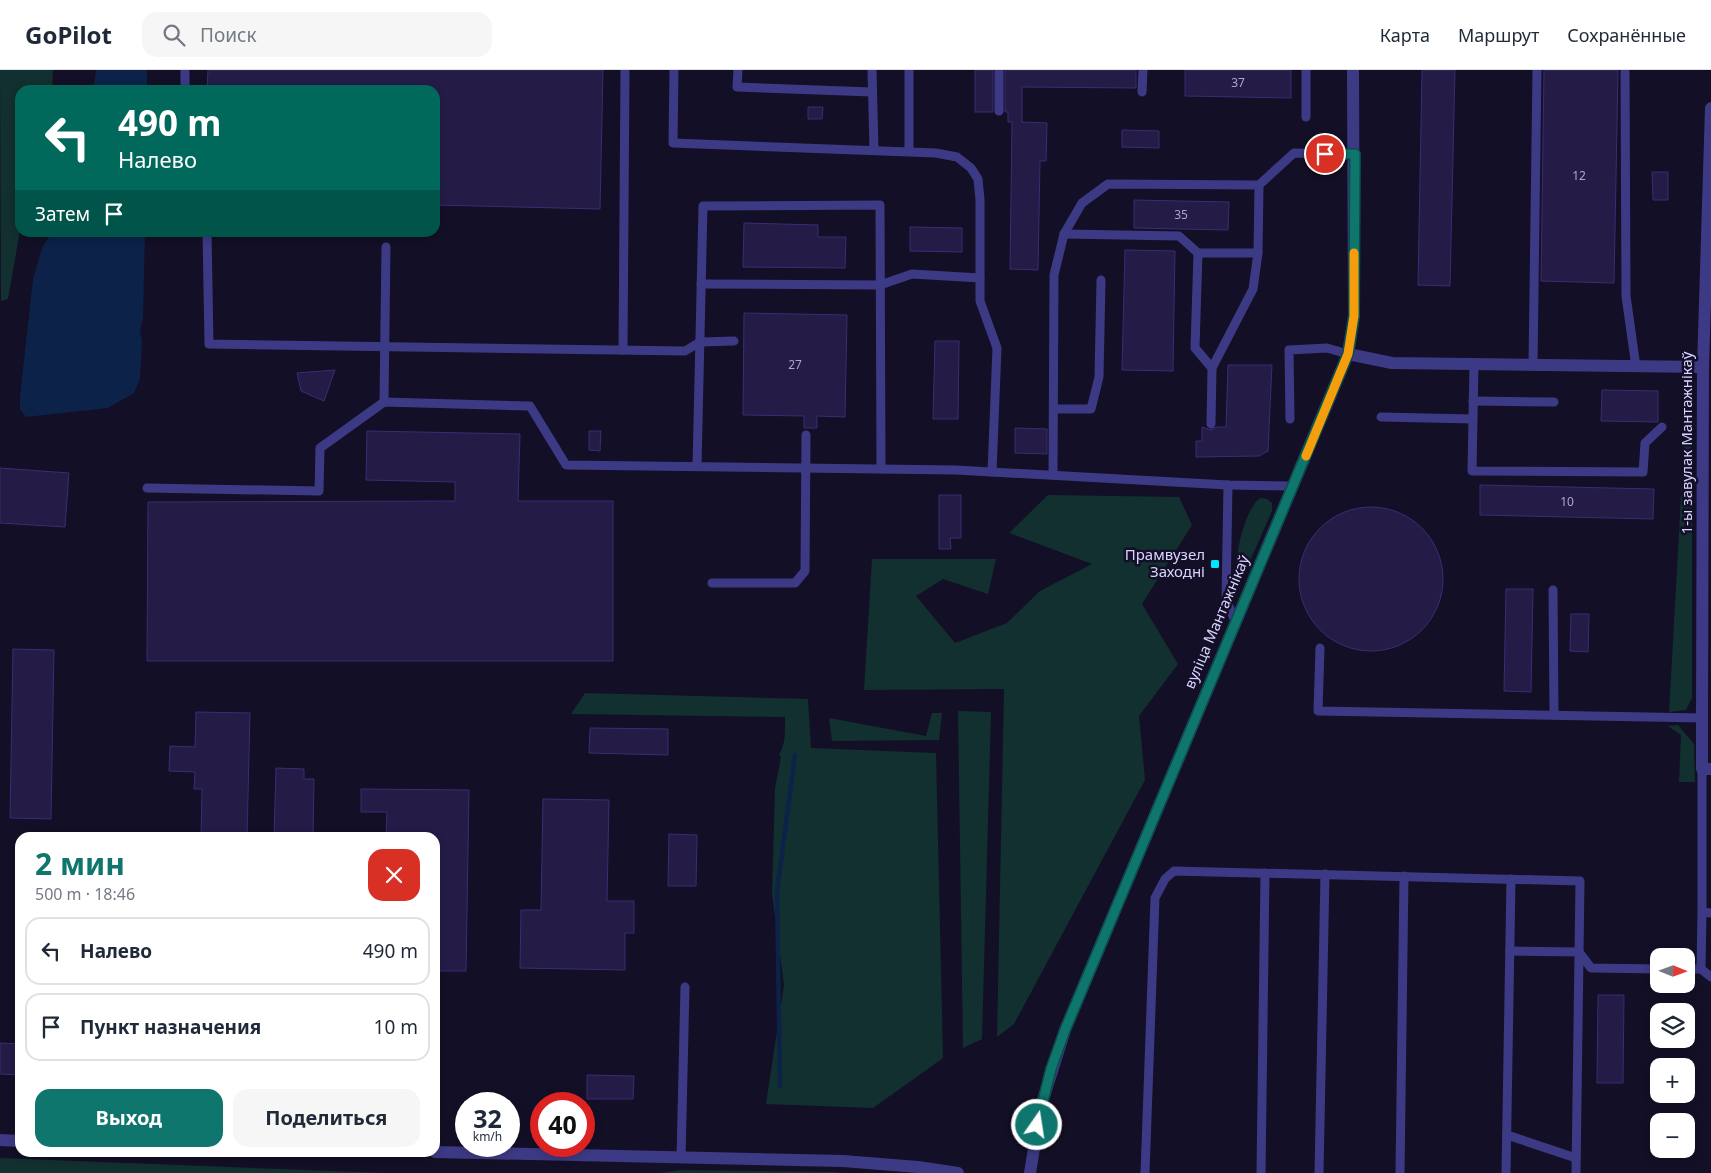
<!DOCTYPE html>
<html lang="ru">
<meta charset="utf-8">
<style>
:root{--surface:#fff;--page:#f6f6f7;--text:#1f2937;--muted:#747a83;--line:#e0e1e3;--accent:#0f766e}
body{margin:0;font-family:"Noto Sans",sans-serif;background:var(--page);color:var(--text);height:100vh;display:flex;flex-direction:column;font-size:19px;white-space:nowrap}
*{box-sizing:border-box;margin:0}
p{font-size:16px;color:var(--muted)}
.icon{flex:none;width:28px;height:28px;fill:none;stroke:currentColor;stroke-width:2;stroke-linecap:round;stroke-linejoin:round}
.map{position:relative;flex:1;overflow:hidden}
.panel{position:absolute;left:15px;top:762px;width:425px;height:325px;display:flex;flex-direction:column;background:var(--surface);border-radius:15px;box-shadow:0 2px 8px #0003}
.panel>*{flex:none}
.banner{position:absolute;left:15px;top:15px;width:425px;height:152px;border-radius:15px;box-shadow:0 2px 8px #0003;background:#00695c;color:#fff;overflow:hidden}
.needle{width:32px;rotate:91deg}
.buttons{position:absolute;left:1650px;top:878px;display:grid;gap:10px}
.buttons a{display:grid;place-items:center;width:45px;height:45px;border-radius:10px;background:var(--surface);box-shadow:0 2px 8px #0003;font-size:25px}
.speed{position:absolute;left:455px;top:1022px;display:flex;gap:10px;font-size:25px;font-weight:700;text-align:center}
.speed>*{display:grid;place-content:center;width:65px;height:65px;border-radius:50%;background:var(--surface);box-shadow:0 2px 8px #0003;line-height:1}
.speed small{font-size:12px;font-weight:400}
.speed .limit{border:8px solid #d22;background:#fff;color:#111}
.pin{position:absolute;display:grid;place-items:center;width:42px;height:42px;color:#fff;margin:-21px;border:2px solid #fff;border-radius:50%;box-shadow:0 1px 5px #0007}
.me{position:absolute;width:55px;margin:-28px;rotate:13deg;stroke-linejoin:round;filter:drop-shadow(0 0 4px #0008)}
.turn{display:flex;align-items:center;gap:18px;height:105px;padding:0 20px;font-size:22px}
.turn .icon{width:65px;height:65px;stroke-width:2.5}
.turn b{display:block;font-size:35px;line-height:42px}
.then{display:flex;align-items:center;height:48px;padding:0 20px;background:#0003;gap:10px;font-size:19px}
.round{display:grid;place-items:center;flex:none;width:52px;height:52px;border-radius:15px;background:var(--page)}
.summary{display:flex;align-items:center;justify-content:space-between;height:85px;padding:0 20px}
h1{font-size:30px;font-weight:700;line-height:38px;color:var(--accent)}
.primary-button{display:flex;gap:10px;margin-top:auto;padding:10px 20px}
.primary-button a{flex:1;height:58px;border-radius:15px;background:var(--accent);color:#fff;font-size:20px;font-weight:700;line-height:58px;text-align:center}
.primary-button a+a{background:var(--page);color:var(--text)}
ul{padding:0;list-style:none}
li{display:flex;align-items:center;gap:15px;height:68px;margin:0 10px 8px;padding:0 10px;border:2px solid var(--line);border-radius:15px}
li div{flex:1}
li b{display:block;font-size:19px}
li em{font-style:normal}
header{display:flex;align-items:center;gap:30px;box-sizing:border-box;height:70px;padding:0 25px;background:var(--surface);border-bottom:1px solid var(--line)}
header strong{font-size:24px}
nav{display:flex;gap:28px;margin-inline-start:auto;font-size:18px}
.search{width:350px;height:45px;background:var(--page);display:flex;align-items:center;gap:12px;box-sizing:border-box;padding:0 18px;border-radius:15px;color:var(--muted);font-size:19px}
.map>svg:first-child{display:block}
</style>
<header>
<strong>GoPilot</strong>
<div class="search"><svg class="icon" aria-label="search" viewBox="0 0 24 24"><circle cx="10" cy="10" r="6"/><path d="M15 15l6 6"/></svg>Поиск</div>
<nav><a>Карта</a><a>Маршрут</a><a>Сохранённые</a></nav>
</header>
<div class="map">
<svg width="1711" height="1103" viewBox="0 0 1711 1103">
<rect width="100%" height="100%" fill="#130f26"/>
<!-- green -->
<g fill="#12302f">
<path d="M0,0H53L52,20H20V161L8,229L1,231Z"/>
<path d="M1686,335L1692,341V628L1686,640L1669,642Z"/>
<path d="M1048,425L1179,427L1192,455L1142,534L1178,594L1139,646L1145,710L1014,954L997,967L1004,619L864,620L872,489H996L988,524L943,509L916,526L955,573L1007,553L1040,521L1092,494L1009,463Z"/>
<path d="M1260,428L1267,429L1272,433V441L1239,516C1230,499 1244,439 1260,428Z"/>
<path d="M585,623L808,629L811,678L936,683L943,988L873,1038L766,1034L784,915L772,824L775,718L781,687L779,685C786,673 785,661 785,647L571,644Z"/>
<path d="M958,641L991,642L982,969L963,978Z"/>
<path d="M932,643H942L939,670L832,671L829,648L926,666Z"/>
<path d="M1678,655L1694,674L1695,712H1679L1681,665L1668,656Z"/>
<path d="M0,1088L385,1103H0Z"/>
<path d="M680,1100L837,1102L842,1103H660Z"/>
</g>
<!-- water -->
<g fill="#0c2248">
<path d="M96,0H147V20H93Z"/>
<path d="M51,163H145L143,247L140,261L142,271L140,309L134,323L108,338L26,347L20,339V327L33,209L42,178Z"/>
</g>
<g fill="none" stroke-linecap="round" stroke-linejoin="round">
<!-- stream -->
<path stroke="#0c2248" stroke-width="4.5" d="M780,1016L777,821L795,685"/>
</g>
<!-- building -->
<g fill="#241b47" stroke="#3b2d73">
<path d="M208,0H603L600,139L435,135V20H207Z"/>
<rect x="975" y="0" width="18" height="42"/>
<path d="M1005,0H1136V18L1022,17V52L1047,53L1046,91H1040L1038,200L1010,199L1012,52H1008V42H1005Z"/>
<path d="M1185,0H1291V28L1185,26Z"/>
<path d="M1422,0H1455L1450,216L1418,215Z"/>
<path d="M1544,0H1618L1614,213L1541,211Z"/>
<path d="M808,37H823L822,49H808Z"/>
<path d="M1122,60L1159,61V78L1122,77Z"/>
<path d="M1652,102H1668V130H1653Z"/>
<path d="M1134,130L1229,132L1228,160L1134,158Z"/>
<path d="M744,153L818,155V167H846L845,198L743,197Z"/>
<path d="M910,157L962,158V182L910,181Z"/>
<path d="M1125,180L1175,181L1173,301L1122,300Z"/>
<path d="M744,243L847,245L845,347L817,346V358H804V346L743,345Z"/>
<path d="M935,271H959L958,349H933Z"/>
<path d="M1228,295H1272L1268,381L1259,386L1196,387V371H1202V357L1211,360L1216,357H1226Z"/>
<path d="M335,300L324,331L301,321L297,303Z"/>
<path d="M1602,320L1658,321V352L1601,351Z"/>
<path d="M1015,358L1047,359V384L1015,383Z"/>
<path d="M367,361L520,364L518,431H613V591H147L148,432L455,431V412L366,410Z"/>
<path d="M589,361H601L600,381L589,380Z"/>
<path d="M0,398L69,403L65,457L0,453Z"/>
<path d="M1480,415L1654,419L1653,449L1480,445Z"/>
<path d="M939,425H961V468H950L951,479H939Z"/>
<circle cx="1371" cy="509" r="72"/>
<path d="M1506,519H1533L1531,622L1504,621Z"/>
<path d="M1571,544H1589L1588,582L1570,581Z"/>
<path d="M13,579L54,580L51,749L10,748Z"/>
<path d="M196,642L250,643L247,768H201L202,719H194L195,702L169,701L170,676L195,677Z"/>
<path d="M590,658L668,659V685L589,683Z"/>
<path d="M276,698L304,699V709H314L313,768H274Z"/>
<path d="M361,719L469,720L466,901H435V768H386L387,742H361Z"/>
<path d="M543,729L609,730L607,831H634V863H625V900L520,898L521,840H541Z"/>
<path d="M669,764L697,765L696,816H668Z"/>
<path d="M1598,925H1624L1623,1013H1597Z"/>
<path d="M0,973L20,974V1005L0,1004Z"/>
<path d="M587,1005L634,1006L633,1029H587Z"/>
</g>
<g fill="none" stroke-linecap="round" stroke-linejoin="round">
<!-- service -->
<g stroke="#3d3a85" stroke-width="9">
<path d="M185,0V20"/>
<path d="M674,0L673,73L936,83L957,87L971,98L978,109L980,130V231L997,278L992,402"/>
<path d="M738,0L737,17L872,22"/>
<path d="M872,0L874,79"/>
<path d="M999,0V41"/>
<path d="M1306,0V47"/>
<path d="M1625,0L1626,226L1636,297"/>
<path d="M1142,22L1143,0"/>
<path d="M909,81V0"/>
<path d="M1259,115L1294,83L1355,84"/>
<path d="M207,162L209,274L685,281L700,272L734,271"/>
<path d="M1064,164L1179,166L1198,183L1195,278L1212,298"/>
<path d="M1198,183H1258"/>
<path d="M701,214L880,215L912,204L980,208"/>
<path d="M623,280L625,0"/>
<path d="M1474,294L1472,401L1643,402L1645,373L1662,357"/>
<path d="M1533,295L1537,0"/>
<path d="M1473,331L1554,332"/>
<path d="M384,332L386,177"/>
<path d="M1054,339H1091L1099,307L1101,210"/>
<path d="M1381,347L1473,349"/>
<path d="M1290,349L1289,280L1327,278L1348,284"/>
<path d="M697,396L703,136L880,135L881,399"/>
<path d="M1053,405L1054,205L1064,164L1082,133L1108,114L1259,115L1258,183L1253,219L1212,298L1211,354"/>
<path d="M1228,415L1226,529L1235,551"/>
<path d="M147,418L319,421L320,378L384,332L530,336L566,395L956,400L1228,415L1293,416"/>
<path d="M712,513H795L805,501L806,365"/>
<path d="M1553,520L1554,645"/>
<path d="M1320,578L1318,641L1702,648"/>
<path d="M1702,699V842L1711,843"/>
<path d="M1702,842L1701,899L1711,907"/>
<path d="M1510,881L1579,882L1591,898L1659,899"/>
<path d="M1686,899H1701"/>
<path d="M1507,1065L1576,1088"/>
<path d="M681,1088L685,917"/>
<path d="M1145,1103L1155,828L1165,809L1174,801L1580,811L1576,1103"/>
<path d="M1261,1103L1265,803"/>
<path d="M1319,1103L1325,804"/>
<path d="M1400,1103L1404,806"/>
<path d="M1506,1103L1511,809"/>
</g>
<!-- minor -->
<g stroke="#3d3a85" stroke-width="12">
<path d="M1711,38L1703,297L1702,648V699H1711"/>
<path d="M1348,284L1392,293L1703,297"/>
<path d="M0,1070L20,1071"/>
<path d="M435,1082L843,1091L918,1097L958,1103"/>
</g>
<!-- tertiary -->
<path stroke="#3d3a85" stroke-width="12" d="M1030,1103L1041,1036L1065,960L1348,284L1354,246L1353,0"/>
</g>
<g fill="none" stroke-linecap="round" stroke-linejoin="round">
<defs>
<path id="route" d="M1037,1055L1051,999L1065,960L1348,284L1354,246L1355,84H1325"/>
</defs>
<!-- route casing -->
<use href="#route" stroke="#0a4d48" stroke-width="12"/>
<!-- route -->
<use href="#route" stroke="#0f766e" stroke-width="9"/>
<!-- slow -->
<path stroke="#f59e0b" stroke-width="9" d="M1306,386L1348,284L1354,246V183"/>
</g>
<!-- markers -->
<rect fill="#00e5ff" stroke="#130f26" stroke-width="2" x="1210" y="489" width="10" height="10" rx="2.5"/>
<g text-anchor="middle" stroke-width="5" stroke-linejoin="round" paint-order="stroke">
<!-- number labels -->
<g font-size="12" fill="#aca6d1">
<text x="1238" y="17">37</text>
<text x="1579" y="110">12</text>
<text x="1181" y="149">35</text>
<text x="795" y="299">27</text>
<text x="1567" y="436">10</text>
</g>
<!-- street labels -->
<g font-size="15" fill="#d9d4ff" stroke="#130f26">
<text transform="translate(1687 373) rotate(-90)" y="5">1-ы завулак Мантажнікаў</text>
<text transform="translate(1217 552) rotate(-67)" y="5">вуліца Мантажнікаў</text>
</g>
<!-- poi labels -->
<g font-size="15" fill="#d9d4ff" stroke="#130f26" text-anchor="end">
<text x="1205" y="490">Прамвузел<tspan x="1205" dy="17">Заходні</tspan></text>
</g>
</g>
</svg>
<div class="buttons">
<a><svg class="needle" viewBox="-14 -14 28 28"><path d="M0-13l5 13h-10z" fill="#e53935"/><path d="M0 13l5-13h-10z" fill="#747a83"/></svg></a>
<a><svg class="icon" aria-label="layers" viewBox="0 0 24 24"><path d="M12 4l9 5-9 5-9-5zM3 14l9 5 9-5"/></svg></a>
<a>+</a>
<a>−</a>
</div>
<div class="speed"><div>32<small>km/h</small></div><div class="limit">40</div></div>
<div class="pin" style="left:1325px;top:84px;background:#d93025"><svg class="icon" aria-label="arrive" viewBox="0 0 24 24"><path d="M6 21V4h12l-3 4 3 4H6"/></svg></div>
<svg class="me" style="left:1037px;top:1055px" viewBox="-20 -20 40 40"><circle r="17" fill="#0f766e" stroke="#fff" stroke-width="3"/><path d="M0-11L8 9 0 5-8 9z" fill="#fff"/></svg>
<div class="banner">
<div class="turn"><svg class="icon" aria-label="left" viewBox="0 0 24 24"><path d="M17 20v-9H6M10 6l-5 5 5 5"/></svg><div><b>490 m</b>Налево</div></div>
<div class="then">Затем<svg class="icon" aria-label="arrive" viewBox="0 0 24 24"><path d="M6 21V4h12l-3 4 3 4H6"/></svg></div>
</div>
<section class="panel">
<div class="summary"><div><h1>2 мин</h1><p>500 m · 18:46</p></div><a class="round" style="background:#d93025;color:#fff"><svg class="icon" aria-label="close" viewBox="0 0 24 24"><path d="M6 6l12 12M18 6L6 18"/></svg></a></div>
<ul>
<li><svg class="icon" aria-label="left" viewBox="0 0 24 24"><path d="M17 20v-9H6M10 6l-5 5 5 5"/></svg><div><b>Налево</b></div><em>490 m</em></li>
<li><svg class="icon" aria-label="arrive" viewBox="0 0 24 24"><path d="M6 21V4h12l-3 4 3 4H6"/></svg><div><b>Пункт назначения</b></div><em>10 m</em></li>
</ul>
<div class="primary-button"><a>Выход</a><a>Поделиться</a></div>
</section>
</div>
